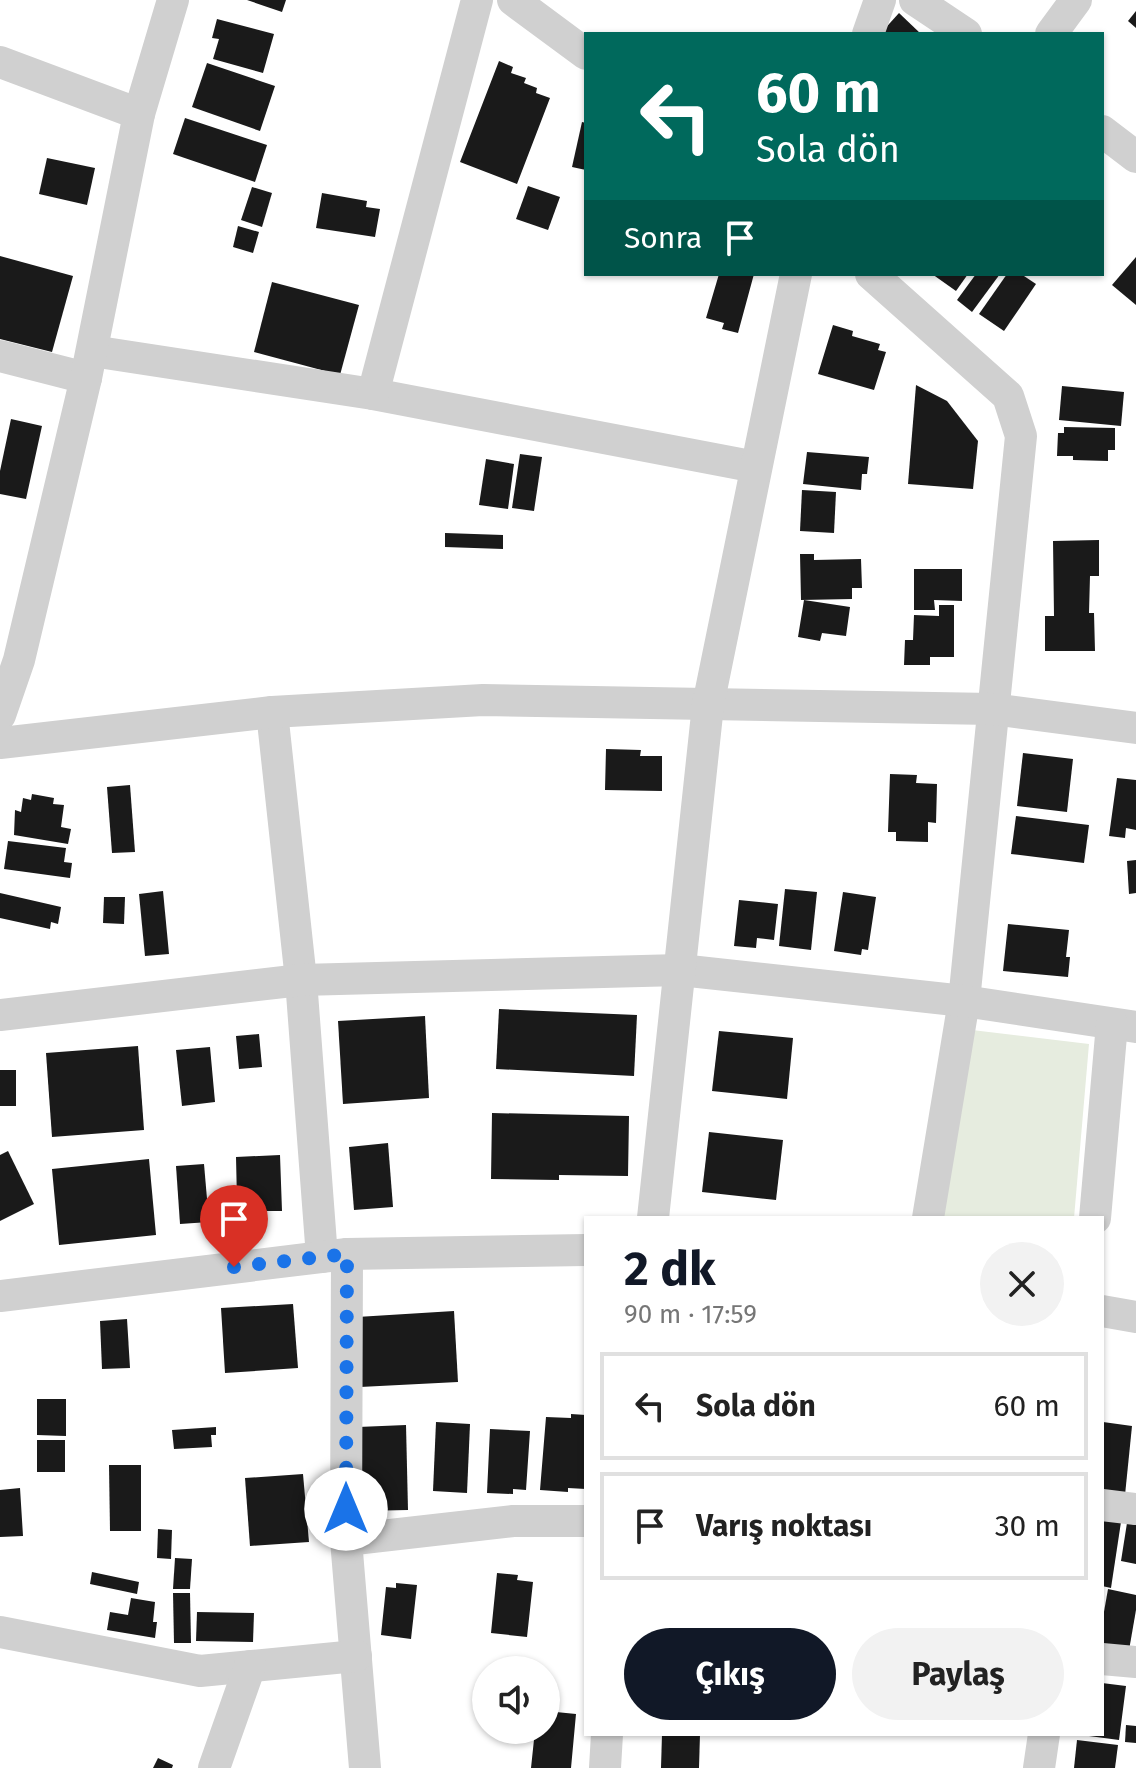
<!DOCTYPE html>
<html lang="tr">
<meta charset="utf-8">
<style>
:root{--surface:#fff;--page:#f2f2f2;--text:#222;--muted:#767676;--line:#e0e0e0;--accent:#111827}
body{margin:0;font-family:"Fira Sans",sans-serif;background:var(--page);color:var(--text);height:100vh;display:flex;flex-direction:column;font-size:30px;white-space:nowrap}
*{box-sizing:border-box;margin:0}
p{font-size:26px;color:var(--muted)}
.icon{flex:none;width:44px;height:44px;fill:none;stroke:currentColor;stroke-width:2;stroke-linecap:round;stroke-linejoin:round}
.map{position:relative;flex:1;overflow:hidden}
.details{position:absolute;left:584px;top:1216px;width:520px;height:520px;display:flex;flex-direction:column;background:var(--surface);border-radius:0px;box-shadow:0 2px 6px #0004}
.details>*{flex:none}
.hud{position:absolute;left:584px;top:32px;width:520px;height:244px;border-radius:0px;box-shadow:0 2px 6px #0004;background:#00695c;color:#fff;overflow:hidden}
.controls{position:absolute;left:472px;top:1656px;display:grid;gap:16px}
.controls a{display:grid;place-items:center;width:88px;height:88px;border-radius:50%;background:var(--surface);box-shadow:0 2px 6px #0004;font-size:40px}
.pin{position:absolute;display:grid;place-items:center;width:68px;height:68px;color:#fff;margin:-82px -34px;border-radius:50% 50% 50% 0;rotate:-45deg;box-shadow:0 0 8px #0007}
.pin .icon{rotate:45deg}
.me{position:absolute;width:88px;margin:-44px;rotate:0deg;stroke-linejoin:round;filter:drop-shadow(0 0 6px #0008)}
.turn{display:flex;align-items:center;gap:28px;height:168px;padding:0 40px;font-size:36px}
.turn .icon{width:104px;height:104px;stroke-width:2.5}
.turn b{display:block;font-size:56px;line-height:68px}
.then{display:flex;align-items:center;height:76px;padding:0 40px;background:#0003;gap:16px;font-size:30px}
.round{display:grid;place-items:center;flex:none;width:84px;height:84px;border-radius:42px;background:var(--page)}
.headline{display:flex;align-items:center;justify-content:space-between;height:136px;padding:0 40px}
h1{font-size:48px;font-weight:700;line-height:60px;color:var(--accent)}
.action{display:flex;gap:16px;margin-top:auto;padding:16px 40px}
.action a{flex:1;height:92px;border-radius:48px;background:var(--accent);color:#fff;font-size:32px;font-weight:700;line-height:92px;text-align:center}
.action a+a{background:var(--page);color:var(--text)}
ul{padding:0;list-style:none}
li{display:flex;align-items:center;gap:24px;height:108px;margin:0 16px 12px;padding:0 24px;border:4px solid var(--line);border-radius:0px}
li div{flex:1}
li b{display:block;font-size:30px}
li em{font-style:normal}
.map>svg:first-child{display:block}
</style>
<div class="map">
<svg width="1136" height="1768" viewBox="0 0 1136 1768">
<rect width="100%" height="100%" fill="#fff"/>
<!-- green -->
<path fill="#e6ecdf" d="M972,1030L1089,1044L1074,1218H943Z"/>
<!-- building -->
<g fill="#1a1a1a">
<path d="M247,0H286L282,12Z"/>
<path d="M1136,11V28L1128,21Z"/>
<path d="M899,13L921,34H880Z"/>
<path d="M217,19L274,34L263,73L213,59L219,39L212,38Z"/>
<path d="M499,61L513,67L511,73L526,78L524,83L537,88L536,93L550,98L517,184L460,162Z"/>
<path d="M207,63L275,86L260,131L192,107Z"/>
<path d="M185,118L267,145L255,182L173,154Z"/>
<path d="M582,122L586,123V170L572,167Z"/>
<path d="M47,158L95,168L87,205L39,194Z"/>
<path d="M528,186L560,197L548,230L516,219Z"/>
<path d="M252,187L272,193L262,227L241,220Z"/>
<path d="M322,193L367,201L366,207L380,209L375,237L316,228Z"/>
<path d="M238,226L259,232L253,253L233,247Z"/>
<path d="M0,256L73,276L52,352L0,339Z"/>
<path d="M1136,257V305L1112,285Z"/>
<path d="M719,274H754L738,333L722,329L724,323L706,318Z"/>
<path d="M932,274H968L956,291Z"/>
<path d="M976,274H1000L972,312L957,300Z"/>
<path d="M1007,274H1021L1036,284L1004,331L979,314Z"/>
<path d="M272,282L359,305L340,375L254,352Z"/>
<path d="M833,325L853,331L852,336L880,344L878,350L886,352L874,390L818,374Z"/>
<path d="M916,385L947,401L978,441L973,489L908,484Z"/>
<path d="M1062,386L1124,392L1121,426L1059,420Z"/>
<path d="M11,419L42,426L26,499L0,494V471Z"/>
<path d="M1064,427L1115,428V450H1108V461L1073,460V456H1057L1058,433H1064Z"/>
<path d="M807,452L869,457L867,474H862L861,490L803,484Z"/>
<path d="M520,454L542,457L534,511L512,508Z"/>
<path d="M486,459L514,464L508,509L479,505Z"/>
<path d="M802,490L836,492L834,533L800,531Z"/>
<path d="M445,533L503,535V549L445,547Z"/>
<path d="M1099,540V576H1090L1089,613H1094L1095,651H1045V616H1054L1053,541Z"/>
<path d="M800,554H814V560L861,559L862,588H852V599L801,600Z"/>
<path d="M914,569H962V601L934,600L935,610H914Z"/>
<path d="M804,600L850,607L846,636L822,633L820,641L798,637Z"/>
<path d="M939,605H954V657H930V665H904L905,640H913L914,615L939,616Z"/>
<path d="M606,749L641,750L640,756H662V791L605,790Z"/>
<path d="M1023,753L1073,759L1067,812L1017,806Z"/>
<path d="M890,774L917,775L916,783L937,784L936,823L928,822V842L896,841V832H888Z"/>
<path d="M1117,778L1136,780V830L1126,828L1125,838L1109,836Z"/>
<path d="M130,785L135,852L112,853L107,787Z"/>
<path d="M32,794L54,798L53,804L64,805L61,827L71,829L68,844L14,835L15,810L21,812L23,798L31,800Z"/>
<path d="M1016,816L1089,825L1084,863L1011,854Z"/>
<path d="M8,841L66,848L64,862L72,863L70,878L4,869Z"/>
<path d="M1136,860V893L1129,894L1127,861Z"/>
<path d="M785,889L817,892L811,950L779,946Z"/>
<path d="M163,891L169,954L145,956L139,894Z"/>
<path d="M843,892L876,897L868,950L862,949L861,955L834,951Z"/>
<path d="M0,893L61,907L58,924L51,922L50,929L0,918Z"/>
<path d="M104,897H125L124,924L103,923Z"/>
<path d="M739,900L778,904L774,940L757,938L756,948L734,946Z"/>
<path d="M1008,924L1069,930L1066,957H1070L1068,977L1003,971Z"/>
<path d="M499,1009L637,1015L634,1076L496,1069Z"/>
<path d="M425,1016L429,1098L343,1104L338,1021Z"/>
<path d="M719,1031L793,1038L787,1099L712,1091Z"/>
<path d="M259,1034L262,1067L239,1069L236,1036Z"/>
<path d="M138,1046L144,1130L52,1137L46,1053Z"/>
<path d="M210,1047L215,1102L182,1106L176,1050Z"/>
<rect x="0" y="1070" width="16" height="36"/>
<path d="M492,1113L629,1116L628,1176L559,1175V1180L491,1179Z"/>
<path d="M709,1132L783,1140L776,1200L702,1192Z"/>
<path d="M388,1143L393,1207L354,1210L349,1147Z"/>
<path d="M8,1151L34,1204L0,1221V1155Z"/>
<path d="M280,1155L282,1211H267V1217L245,1218V1201H237L236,1157Z"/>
<path d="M149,1159L156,1235L59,1245L52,1169Z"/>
<path d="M204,1164L209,1222L180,1224L176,1166Z"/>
<path d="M293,1304L298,1368L225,1373L221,1308Z"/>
<path d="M454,1311L458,1382L360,1387L357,1317Z"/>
<path d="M127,1319L130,1368L102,1369L100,1321Z"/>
<path d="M37,1399H66V1436L37,1435Z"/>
<path d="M571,1414L586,1415V1489L568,1488V1492L540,1490L546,1417L571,1418Z"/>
<path d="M436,1422L470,1424L467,1493L433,1491Z"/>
<path d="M1103,1422L1132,1426L1125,1495L1102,1493Z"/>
<path d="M406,1425L408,1510L360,1511L358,1427Z"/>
<path d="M216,1427V1435H211L212,1447L174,1449L172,1430Z"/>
<path d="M490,1429L530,1431L526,1490L513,1489V1494L487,1493Z"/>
<rect x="37" y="1440" width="28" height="32"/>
<path d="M109,1465H141V1531H110Z"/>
<path d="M303,1474L309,1542L250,1546L245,1478Z"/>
<path d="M20,1488L23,1536L0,1537V1490Z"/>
<path d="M1102,1519L1121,1522L1111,1588L1102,1586Z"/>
<path d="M1127,1523L1136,1525V1564L1121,1561Z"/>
<path d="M158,1529L172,1530L171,1559L157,1558Z"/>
<path d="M175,1558L192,1559L190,1589H173Z"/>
<path d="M92,1572L139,1582L137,1594L90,1584Z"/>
<path d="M497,1573L518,1575L517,1580L533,1582L527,1637L491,1633Z"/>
<path d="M396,1583L417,1585L411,1639L381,1635L386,1587L396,1588Z"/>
<path d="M1108,1589L1136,1595V1610L1128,1656L1102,1651V1623Z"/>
<path d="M173,1593H190L191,1643H174Z"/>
<path d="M131,1598L155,1602L153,1622H157L155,1638L107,1630L110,1612L128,1615Z"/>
<path d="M197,1612L254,1613L253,1642L196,1641Z"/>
<path d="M1102,1683L1126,1686L1119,1740L1089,1736L1102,1734Z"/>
<path d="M546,1711L576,1714L571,1768H531L535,1730H546Z"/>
<path d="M1126,1725L1136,1726V1743L1125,1742Z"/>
<path d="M662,1734H700L699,1768H661Z"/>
<path d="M1077,1740L1118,1745L1115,1768H1074Z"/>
<path d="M158,1758L173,1765L172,1768H153Z"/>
</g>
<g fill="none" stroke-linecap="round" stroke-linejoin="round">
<!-- minor -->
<g stroke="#d0d0d0" stroke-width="32">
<path d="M513,0L586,54"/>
<path d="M915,0L966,34"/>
<path d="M868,34L880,0"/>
<path d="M1051,34L1076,0"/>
<path d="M0,62L139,114"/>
<path d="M1102,131L1136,157"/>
<path d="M871,274L1008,396L1021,436L964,1001L928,1218"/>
<path d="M92,351L373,394L756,467"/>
<path d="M0,356L86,378"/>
<path d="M373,394L477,0"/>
<path d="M272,712L301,980L322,1257"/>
<path d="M0,715L19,660L86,378L139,114L173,0"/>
<path d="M0,743L272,712L483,700L992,709L1136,728"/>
<path d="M0,1015L301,980L680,970L964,1001L1136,1027"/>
<path d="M653,1218L708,705L796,274"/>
<path d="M1095,1218L1112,1024"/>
<path d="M347,1254L346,1540L365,1768"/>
<path d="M0,1296L347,1254L586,1250"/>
<path d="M1102,1311L1136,1317"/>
<path d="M1102,1505L1136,1509"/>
<path d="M346,1540L513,1521H586"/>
<path d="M0,1632L200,1671L356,1656"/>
<path d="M1102,1659L1136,1662"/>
<path d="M214,1768L250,1666"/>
<path d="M605,1768L607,1734"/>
<path d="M1039,1768L1044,1734"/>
</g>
</g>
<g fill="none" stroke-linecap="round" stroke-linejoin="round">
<!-- route -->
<path stroke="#1a73e8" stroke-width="14" stroke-dasharray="0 25.2" d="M234,1267L347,1254L346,1509"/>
</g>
</svg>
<div class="controls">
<a><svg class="icon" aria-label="sound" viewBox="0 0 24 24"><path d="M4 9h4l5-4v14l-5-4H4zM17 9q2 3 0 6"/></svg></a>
</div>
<div class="pin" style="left:234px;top:1267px;background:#d93025"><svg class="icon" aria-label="arrive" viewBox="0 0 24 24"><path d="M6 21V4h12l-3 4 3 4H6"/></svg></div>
<svg class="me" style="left:346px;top:1509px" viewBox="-20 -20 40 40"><circle r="19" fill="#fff"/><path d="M0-13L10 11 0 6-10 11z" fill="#1a73e8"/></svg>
<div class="hud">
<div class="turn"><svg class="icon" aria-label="left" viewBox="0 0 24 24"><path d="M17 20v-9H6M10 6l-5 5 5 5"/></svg><div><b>60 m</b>Sola dön</div></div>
<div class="then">Sonra<svg class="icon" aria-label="arrive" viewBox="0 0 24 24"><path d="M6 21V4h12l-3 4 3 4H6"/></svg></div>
</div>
<section class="details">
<div class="headline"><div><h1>2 dk</h1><p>90 m · 17:59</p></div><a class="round"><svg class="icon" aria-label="close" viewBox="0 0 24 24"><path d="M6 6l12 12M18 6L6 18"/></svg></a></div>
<ul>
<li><svg class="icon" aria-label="left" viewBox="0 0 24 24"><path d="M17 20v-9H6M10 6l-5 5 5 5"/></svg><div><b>Sola dön</b></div><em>60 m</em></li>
<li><svg class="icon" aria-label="arrive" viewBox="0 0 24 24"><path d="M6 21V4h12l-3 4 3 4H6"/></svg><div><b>Varış noktası</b></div><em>30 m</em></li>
</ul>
<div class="action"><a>Çıkış</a><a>Paylaş</a></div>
</section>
</div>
